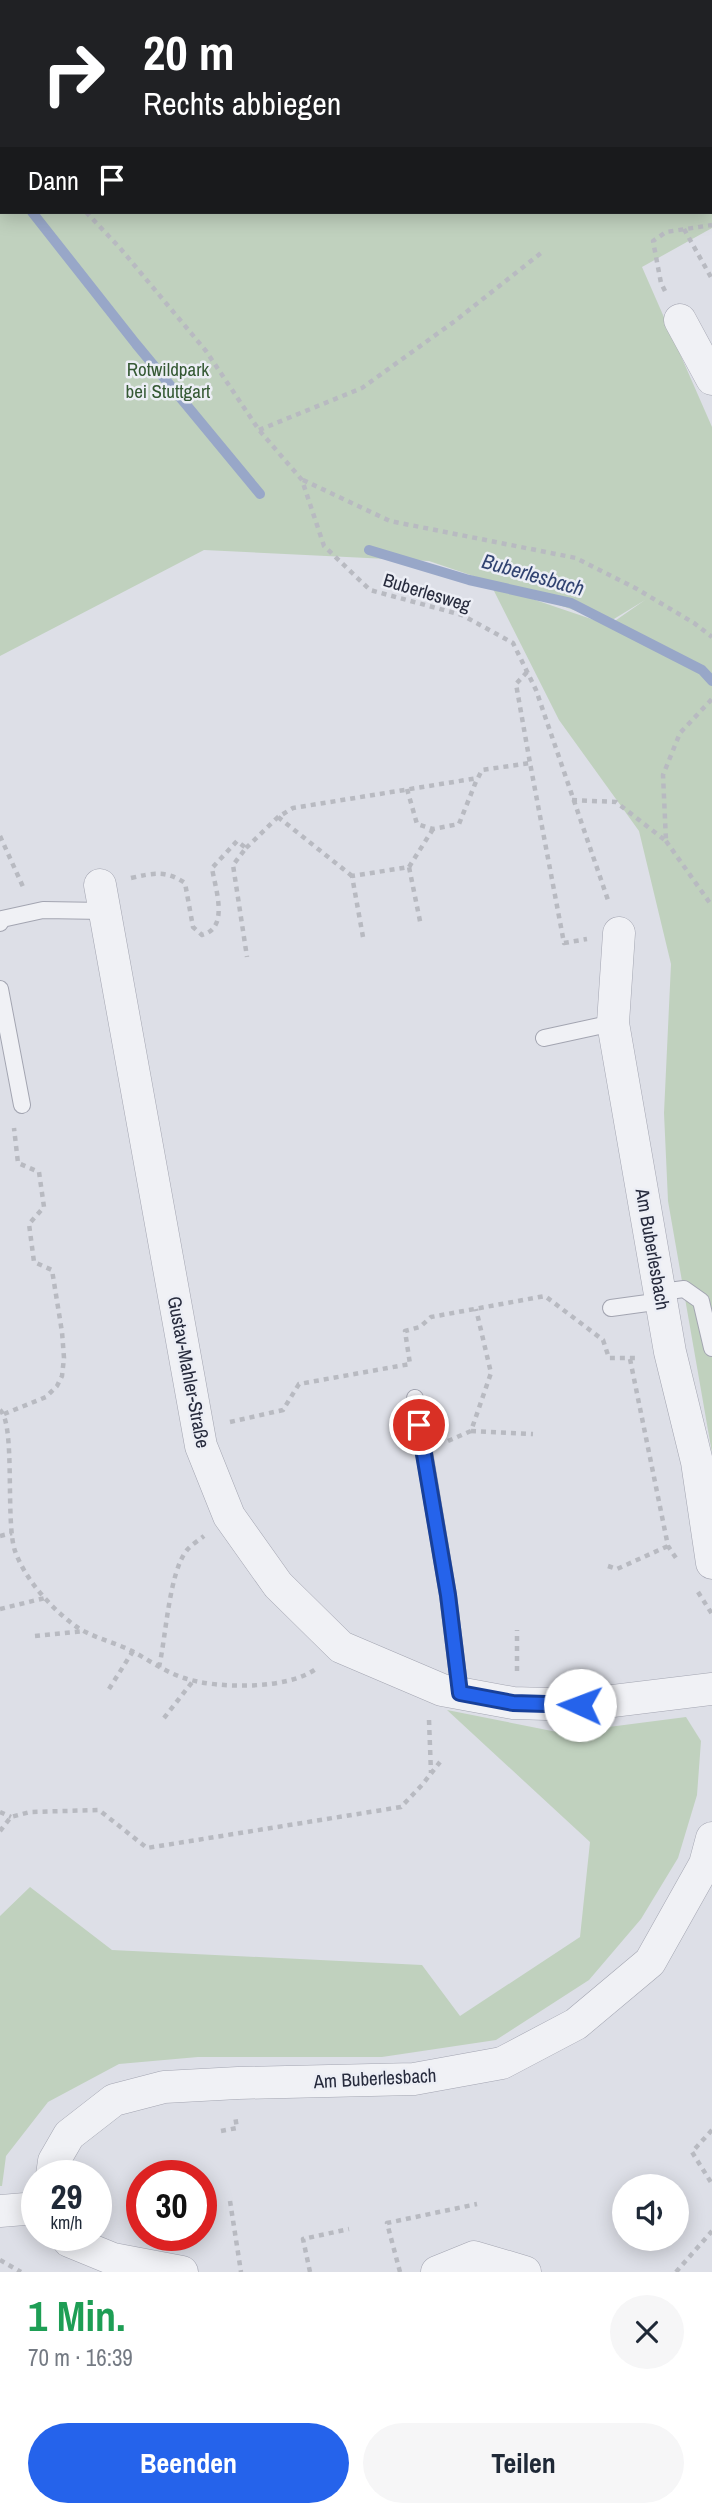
<!DOCTYPE html>
<html lang="de">
<meta charset="utf-8">
<style>
:root{--surface:#fff;--page:#f6f6f7;--text:#1f2937;--muted:#747a83;--accent:#2563eb}
body{margin:0;font-family:"Archivo Narrow",sans-serif;background:var(--page);color:var(--text);height:100vh;display:flex;flex-direction:column;font-size:26px;white-space:nowrap}
*{box-sizing:border-box;margin:0}
p{font-size:23px;color:var(--muted)}
.icon{flex:none;width:38px;height:38px;fill:none;stroke:currentColor;stroke-width:2;stroke-linecap:round;stroke-linejoin:round}
.map{position:relative;height:2272px;overflow:hidden}
.panel{display:flex;flex-direction:column;background:var(--surface);flex:1}
.panel>*{flex:none}
.top-card{position:absolute;left:0px;top:0px;width:712px;height:214px;box-shadow:0 4px 18px #0003;background:#202124;color:#fff;overflow:hidden}
.buttons{position:absolute;left:612px;top:2174px;display:grid;gap:14px}
.buttons a{display:grid;place-items:center;width:77px;height:77px;border-radius:50%;background:var(--surface);box-shadow:0 4px 18px #0003;font-size:35px}
.speed{position:absolute;left:21px;top:2160px;display:flex;gap:14px;font-size:35px;font-weight:700;text-align:center}
.speed>*{display:grid;place-content:center;width:91px;height:91px;border-radius:50%;background:var(--surface);box-shadow:0 4px 18px #0003;line-height:1}
.speed small{font-size:18px;font-weight:400}
.speed .limit{border:10px solid #d22;background:#fff;color:#111}
.pin{position:absolute;display:grid;place-items:center;width:60px;height:60px;color:#fff;margin:-30px;border:4px solid #fff;border-radius:50%;box-shadow:0 2px 7px #0007}
.me{position:absolute;width:77px;margin:-38px;rotate:272deg;stroke-linejoin:round;filter:drop-shadow(0 0 5px #0008)}
.turn{display:flex;align-items:center;gap:24px;height:147px;padding:0 28px;font-size:32px}
.turn .icon{width:91px;height:91px;stroke-width:2.5}
.turn b{display:block;font-size:49px;line-height:60px}
.then{display:flex;align-items:center;height:66px;padding:0 28px;background:#0003;gap:14px;font-size:26px}
.round{display:grid;place-items:center;flex:none;width:74px;height:74px;border-radius:37px;background:var(--page)}
.overview{display:flex;align-items:center;justify-content:space-between;height:119px;padding:0 28px}
h1{font-size:42px;font-weight:700;line-height:52px;color:#1e9e55}
.primary-button{display:flex;gap:14px;margin-top:auto;padding:14px 28px}
.primary-button a{flex:1;height:80px;border-radius:42px;background:var(--accent);color:#fff;font-size:28px;font-weight:700;line-height:80px;text-align:center}
.primary-button a+a{background:var(--page);color:var(--text)}
.map>svg:first-child{display:block}
</style>
<div class="map">
<svg width="712" height="2272" viewBox="0 0 712 2272">
<rect width="100%" height="100%" fill="#dddfe7"/>
<!-- green -->
<g fill="#c0d1be" fill-rule="evenodd">
<path d="M0,0H712V228L642,267L712,427V1453L668,1201L664,1113L671,964L639,831L559,720L491,585L609,625L645,600L609,622L429,561L204,550L0,656ZM2,2H710V212H2Z"/>
<path d="M447,1710L562,1733L686,1717L701,1741L697,1795L678,1858L641,1919L589,1980L496,2040L382,2057H198L119,2064L48,2102L6,2156L2,2186H0V1916L30,1887L112,1950L422,1965L460,2016L580,1937L590,1842Z"/>
</g>
<g fill="none" stroke-linecap="round" stroke-linejoin="round">
<!-- stream -->
<g stroke="#98a7c8" stroke-width="10">
<path d="M0,177L2,179"/>
<path d="M32,212L136,344L260,494"/>
<path d="M369,550L469,580L571,603L702,670L712,681"/>
</g>
<defs>
<g id="lane">
<path d="M0,923L2,919L43,910L104,911"/>
<path d="M0,989L22,1105"/>
<path d="M544,1038L613,1023"/>
<path d="M661,1292L684,1289L701,1301L712,1348"/>
<path d="M611,1308L662,1301"/>
<path d="M415,1398L448,1595L460,1693"/>
</g>
<g id="street">
<path d="M680,320L712,379"/>
<path d="M100,885L201,1446L229,1516L278,1585L341,1647L442,1690L513,1703L580,1705L712,1689"/>
<path d="M619,933L613,1023L670,1352L697,1462L712,1563"/>
<path d="M52,2175L54,2161L69,2135L114,2100L164,2087L238,2083L414,2079L502,2063L576,2024L650,1962L705,1864L712,1838"/>
<path d="M0,2211L37,2208"/>
<path d="M65,2235L69,2241L113,2259L182,2272"/>
<path d="M437,2272L474,2257L525,2272"/>
</g>
</defs>
<!-- lane casing -->
<use href="#lane" stroke="#a3a5b1" stroke-width="18"/>
<!-- street casing -->
<use href="#street" stroke="#a3a5b1" stroke-width="33"/>
<!-- path -->
<g stroke="#b8bac1" stroke-width="4.5" stroke-dasharray="5 5" stroke-linecap="butt">
<path d="M0,119L2,121"/>
<path d="M86,212L120,248L206,351L259,430L302,480L324,546L370,590L462,615L513,643L536,690L609,903"/>
<path d="M684,229L712,279"/>
<path d="M665,291L661,283L653,241L666,232L712,225"/>
<path d="M259,430L362,388L455,321L541,253"/>
<path d="M303,480L390,521L576,558L637,589L694,623L712,637"/>
<path d="M527,672L516,684L530,763"/>
<path d="M407,789L417,824L433,829L459,824L477,779"/>
<path d="M572,800L616,802L666,841L663,775L680,733L712,699"/>
<path d="M278,817L352,876"/>
<path d="M0,836L24,889"/>
<path d="M666,841L712,906"/>
<path d="M246,848L278,817L293,808L478,778L482,770L530,763L564,943L587,939"/>
<path d="M409,867L433,829"/>
<path d="M131,878C153,873 166,870 185,883L193,927L202,935C230,928 215,888 212,868L237,841L246,848L233,865L247,957"/>
<path d="M363,937L352,876L409,867L421,926"/>
<path d="M630,1359L668,1546L676,1558"/>
<path d="M0,1410C16,1424 5,1522 15,1551C25,1579 50,1607 74,1625C90,1637 114,1642 132,1651C149,1660 165,1672 184,1678C216,1689 290,1690 317,1668"/>
<path d="M4,1414L46,1397L57,1386L62,1376L64,1358L62,1332L52,1270L34,1262L29,1224L44,1207L39,1172L18,1163L14,1128"/>
<path d="M230,1422L283,1410L299,1384L410,1364L405,1331L420,1327L431,1317L545,1296L603,1340L609,1358H638"/>
<path d="M471,1431L533,1434"/>
<path d="M448,1441L471,1431L491,1373L476,1309"/>
<path d="M0,1536L12,1533"/>
<path d="M608,1566L617,1569L668,1546"/>
<path d="M698,1592L712,1614"/>
<path d="M0,1609L45,1598"/>
<path d="M35,1636L85,1631"/>
<path d="M159,1667C166,1637 169,1572 187,1550C191,1545 199,1540 204,1536"/>
<path d="M517,1671V1630"/>
<path d="M109,1689L133,1651"/>
<path d="M164,1718L193,1681"/>
<path d="M429,1720L431,1773"/>
<path d="M0,1812L11,1817"/>
<path d="M0,1831L11,1817L30,1812L99,1810L147,1848L401,1807L422,1785L440,1762"/>
<path d="M712,2130L692,2152L712,2184"/>
<path d="M221,2131L237,2128L235,2116"/>
<path d="M230,2201L241,2272"/>
<path d="M0,2260L21,2272"/>
<path d="M310,2272L303,2239L349,2229"/>
<path d="M400,2272L387,2223L477,2204"/>
<path d="M676,2272L712,2231"/>
</g>
<!-- lane -->
<use href="#lane" stroke="#f0f1f5" stroke-width="16"/>
<!-- street -->
<use href="#street" stroke="#f0f1f5" stroke-width="32"/>
</g>
<g fill="none" stroke-linecap="round" stroke-linejoin="round">
<defs>
<path id="route" d="M419,1425L448,1595L460,1693L513,1703L580,1705"/>
</defs>
<!-- route casing -->
<use href="#route" stroke="#184099" stroke-width="18"/>
<!-- route -->
<use href="#route" stroke="#2563eb" stroke-width="12"/>
</g>
<g text-anchor="middle" stroke-width="5" stroke-linejoin="round" paint-order="stroke">
<!-- park labels -->
<g font-size="19" fill="#355934" stroke="#eceef5">
<text x="168" y="376">Rotwildpark<tspan x="168" dy="22">bei Stuttgart</tspan></text>
</g>
<!-- street labels -->
<g font-size="19" fill="#272b3d" stroke="#eceef5">
<text transform="translate(427 592) rotate(17)" y="7">Buberlesweg</text>
<text transform="translate(653 1249) rotate(80)" y="7">Am Buberlesbach</text>
<text transform="translate(189 1372) rotate(79)" y="7">Gustav-Mahler-Straße</text>
<text transform="translate(375 2078) rotate(-3)" y="7">Am Buberlesbach</text>
</g>
<!-- water labels -->
<g font-size="21" font-style="italic" fill="#314371" stroke="#eceef5">
<text transform="translate(533 575) rotate(16)" y="7">Buberlesbach</text>
</g>
</g>
</svg>
<div class="buttons">
<a><svg class="icon" aria-label="sound" viewBox="0 0 24 24"><path d="M4 9h4l5-4v14l-5-4H4zM17 9q2 3 0 6"/></svg></a>
</div>
<div class="speed"><div>29<small>km/h</small></div><div class="limit">30</div></div>
<div class="pin" style="left:419px;top:1425px;background:#d93025"><svg class="icon" aria-label="arrive" viewBox="0 0 24 24"><path d="M6 21V4h12l-3 4 3 4H6"/></svg></div>
<svg class="me" style="left:580px;top:1705px" viewBox="-20 -20 40 40"><circle r="19" fill="#fff"/><path d="M0-13L10 11 0 6-10 11z" fill="#2563eb"/></svg>
<div class="top-card">
<div class="turn"><svg class="icon" aria-label="right" viewBox="0 0 24 24"><path d="M7 20v-9h11M14 6l5 5-5 5"/></svg><div><b>20 m</b>Rechts abbiegen</div></div>
<div class="then">Dann<svg class="icon" aria-label="arrive" viewBox="0 0 24 24"><path d="M6 21V4h12l-3 4 3 4H6"/></svg></div>
</div>
</div>
<section class="panel">
<div class="overview"><div><h1>1 Min.</h1><p>70 m · 16:39</p></div><a class="round"><svg class="icon" aria-label="close" viewBox="0 0 24 24"><path d="M6 6l12 12M18 6L6 18"/></svg></a></div>
<div class="primary-button"><a>Beenden</a><a>Teilen</a></div>
</section>
